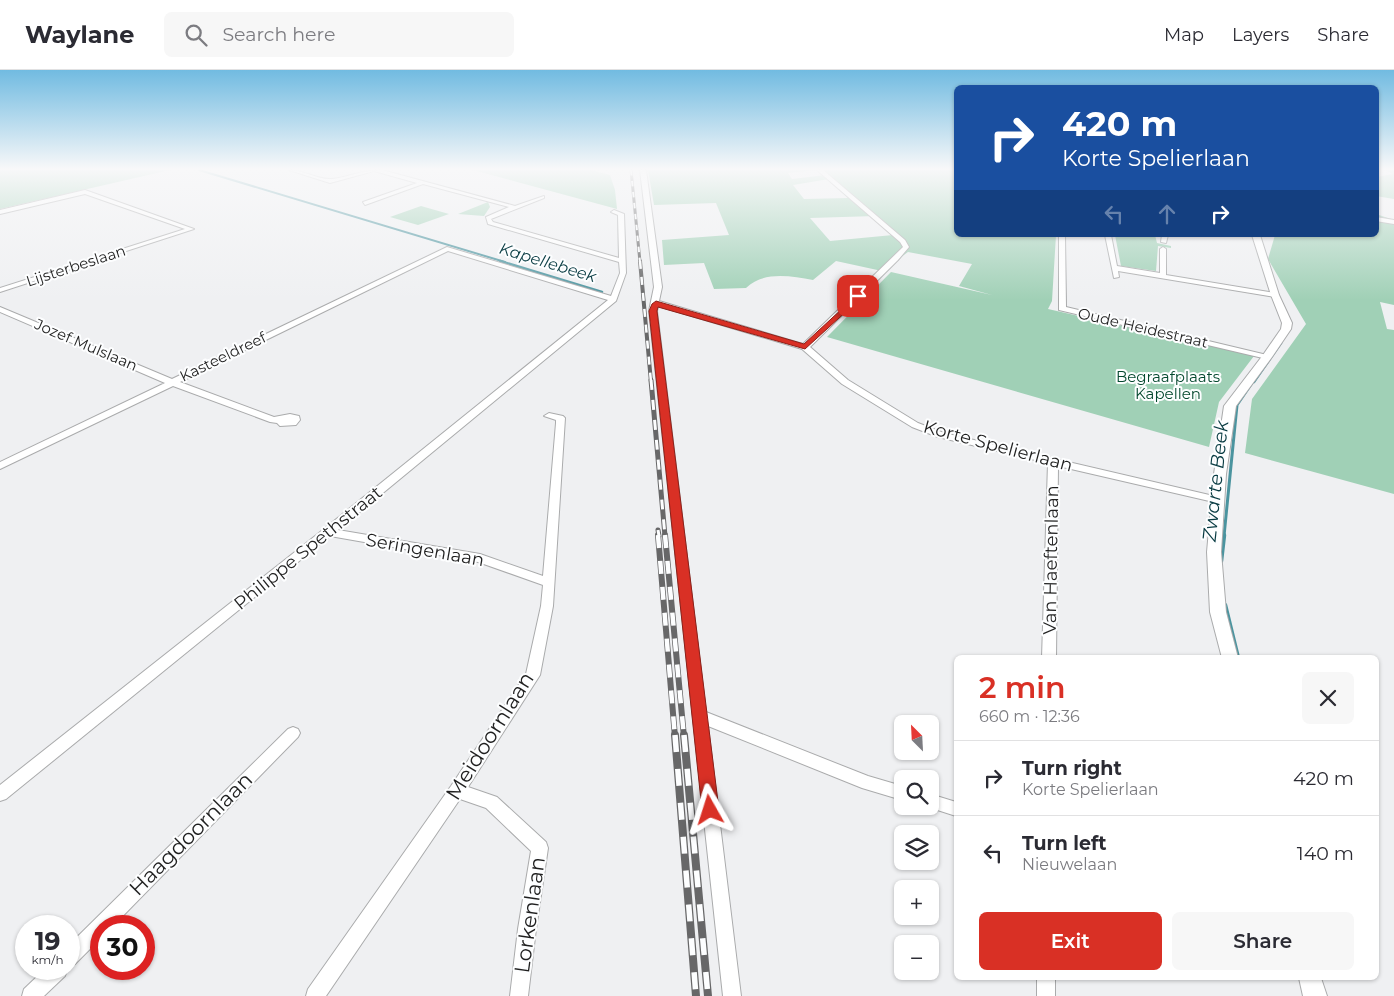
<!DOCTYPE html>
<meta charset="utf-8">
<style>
:root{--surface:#fff;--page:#f7f7f7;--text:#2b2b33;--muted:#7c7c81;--line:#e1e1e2;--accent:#d93025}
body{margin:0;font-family:Montserrat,sans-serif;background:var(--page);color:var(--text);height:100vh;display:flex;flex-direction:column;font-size:19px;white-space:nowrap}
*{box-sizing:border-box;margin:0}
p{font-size:16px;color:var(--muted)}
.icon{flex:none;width:28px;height:28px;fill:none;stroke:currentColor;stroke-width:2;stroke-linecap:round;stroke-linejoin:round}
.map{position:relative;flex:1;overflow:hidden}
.panel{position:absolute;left:954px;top:585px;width:425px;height:325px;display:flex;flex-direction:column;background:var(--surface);border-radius:8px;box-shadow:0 1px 4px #0004}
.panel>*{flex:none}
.banner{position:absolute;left:954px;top:15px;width:425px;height:152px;border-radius:8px;box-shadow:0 1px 4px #0004;background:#1a4fa0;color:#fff;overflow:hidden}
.needle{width:32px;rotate:336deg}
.buttons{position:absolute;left:894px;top:645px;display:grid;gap:10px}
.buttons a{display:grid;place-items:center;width:45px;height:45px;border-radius:8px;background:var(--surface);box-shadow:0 1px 4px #0004;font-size:25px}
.speed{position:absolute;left:15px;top:845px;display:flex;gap:10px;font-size:25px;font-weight:700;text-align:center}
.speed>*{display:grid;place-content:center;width:65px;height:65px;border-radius:50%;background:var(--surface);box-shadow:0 1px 4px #0004;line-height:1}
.speed small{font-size:12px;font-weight:400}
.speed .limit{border:8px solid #d22;background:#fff;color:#111}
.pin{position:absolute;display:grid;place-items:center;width:42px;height:42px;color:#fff;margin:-21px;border-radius:10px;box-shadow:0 2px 8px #0006}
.me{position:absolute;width:55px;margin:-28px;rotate:354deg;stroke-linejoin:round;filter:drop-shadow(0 0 4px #0008)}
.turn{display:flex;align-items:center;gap:18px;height:105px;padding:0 25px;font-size:22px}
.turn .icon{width:65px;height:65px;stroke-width:2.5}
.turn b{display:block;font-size:35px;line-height:42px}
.lanes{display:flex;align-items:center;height:48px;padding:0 25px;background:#0003;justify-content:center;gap:25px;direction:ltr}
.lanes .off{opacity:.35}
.round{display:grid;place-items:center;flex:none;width:52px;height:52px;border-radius:8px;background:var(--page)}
.overview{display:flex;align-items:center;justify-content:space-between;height:85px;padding:0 25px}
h1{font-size:30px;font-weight:600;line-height:38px;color:var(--accent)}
.cta{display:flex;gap:10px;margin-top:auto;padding:10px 25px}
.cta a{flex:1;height:58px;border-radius:8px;background:var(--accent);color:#fff;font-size:20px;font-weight:600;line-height:58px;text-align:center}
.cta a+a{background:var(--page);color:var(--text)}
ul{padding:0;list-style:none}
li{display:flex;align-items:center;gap:15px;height:75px;padding:0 25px;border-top:1px solid var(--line)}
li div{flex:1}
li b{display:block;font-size:19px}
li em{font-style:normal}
header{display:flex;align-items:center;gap:30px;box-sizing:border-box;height:70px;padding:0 25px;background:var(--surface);border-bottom:1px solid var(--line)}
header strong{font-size:24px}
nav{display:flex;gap:28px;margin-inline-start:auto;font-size:18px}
.search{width:350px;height:45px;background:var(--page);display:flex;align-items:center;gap:12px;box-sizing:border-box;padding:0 18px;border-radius:8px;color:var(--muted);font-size:19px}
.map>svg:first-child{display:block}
</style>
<header>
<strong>Waylane</strong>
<div class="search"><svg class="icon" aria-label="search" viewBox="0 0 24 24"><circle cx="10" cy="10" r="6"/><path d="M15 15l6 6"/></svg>Search here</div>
<nav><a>Map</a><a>Layers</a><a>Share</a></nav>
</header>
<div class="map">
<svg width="1394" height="926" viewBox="0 0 1394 926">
<rect width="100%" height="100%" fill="#eff0f2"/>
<!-- green -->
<g fill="#a0d0b6" fill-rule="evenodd">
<path d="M0,100H170L0,139Z"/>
<path d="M473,100H591L610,105L615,120L617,139Z"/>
<path d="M648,100H817L788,103L792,109L825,105L818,100H956V165H1056L1052,231L1048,239L1254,286L1219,332L1209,377L827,267L891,202L992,225L959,216L972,194L908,182L882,201L836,191L813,210C790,206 764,201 746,218L714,219L704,193L664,195L662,170L729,165L716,133L654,135ZM829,109L848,128L804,129L793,115ZM875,146L893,165L830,171L810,148Z"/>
<path d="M1385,100H1394V129L1376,126V107L1393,104Z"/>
<path d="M488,132L490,137L484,146L458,144Z"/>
<path d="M421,136L449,144L418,155L390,147Z"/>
<path d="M1376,144L1394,150V235L1380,232L1387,259L1394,260V424L1245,383L1252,329L1306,254L1268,189L1275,165H1376Z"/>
<path d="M1115,165H1155L1157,173L1171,176V178L1158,176L1156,201L1121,196Z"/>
</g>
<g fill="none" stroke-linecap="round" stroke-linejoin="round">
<!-- stream-far3 -->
<path stroke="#4b949f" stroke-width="2" d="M199,100L505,192"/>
<!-- stream-far2 -->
<g stroke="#4b949f" stroke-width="2.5">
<path d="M500,191L602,222"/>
<path d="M1254,312L1281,273"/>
</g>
<!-- stream-far1 -->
<path stroke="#4b949f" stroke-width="3" d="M1224,466L1237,335L1254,310"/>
<!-- stream -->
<g stroke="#4b949f" stroke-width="4.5">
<path d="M1221,491L1224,465"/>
<path d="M1225,535L1238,588"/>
</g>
<defs>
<g id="minor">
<path d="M289,100C303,100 319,110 332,109C349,107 362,100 382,100L515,136L544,126V128L491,149L493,152L619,188L618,145L611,142L614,140L624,144L626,203L616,231L338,460L480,484L543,506L556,353V350L544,346L549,343L563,346L565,348L553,536L540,605L468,717L497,727L546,772L548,778L536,859L528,926H510L518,859L531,781L486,738L460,729L326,926H306L308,919L451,716L526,604L541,536L543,515L478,492L330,466L6,729L0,731V715L324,459L608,230L448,181L180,312L274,347L290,344L299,346L300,350L296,355L280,356L277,353L270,352L173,316L0,399V392L165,313L0,242V237L172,309L447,177L611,226L620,203L619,192L488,154L486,147L509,137L423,114L365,135L363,132L417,113L374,101L330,113Z"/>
<path d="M640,100H646L662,217L659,231L803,274L903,177L900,172L817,100H823L905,170L909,177L898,190L810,277L848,310L918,353L944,363L1218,427L1223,430L1218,433L1058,396L1056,588H1042L1048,393L938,367L912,357L842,314L802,279L658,236L657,241L706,642L868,706L902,716V730L862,718L708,656L741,926H723L649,241L654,217Z"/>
<path d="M85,120L194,159L0,222V218L185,159L85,124L0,144V140Z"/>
<path d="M1376,147L1394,150V154L1376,151Z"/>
<path d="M1059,165H1065L1066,237L1267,285L1271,287L1267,289L1059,240Z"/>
<path d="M1105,165H1111L1117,196L1160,203V179L1163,177L1166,179V205L1275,223L1279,225L1275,227L1118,201L1119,207L1114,208Z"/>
<path d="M1162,165H1168L1166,173L1161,172Z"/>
<path d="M293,657L298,659L300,663L298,667L113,856H101V868L75,894L69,897V875L288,659Z"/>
<path d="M930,724L956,732V746L925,736H930Z"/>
<path d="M45,899H67L65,906L44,926H22L24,919Z"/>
<rect x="1037" y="908" width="18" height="18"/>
</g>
<g id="tertiary">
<path d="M1252,165H1260L1279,225L1292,253L1291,259L1272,287L1236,336L1226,404L1221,482L1226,542L1238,588H1222L1210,542L1207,482L1214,404L1224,336L1263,285L1281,259L1282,253L1271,225Z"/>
<path d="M1299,908H1321L1327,926H1303Z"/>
</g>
</defs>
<!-- minor casing -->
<use href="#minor" stroke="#aaabac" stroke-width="2"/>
<!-- tertiary casing -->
<use href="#tertiary" stroke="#aaabac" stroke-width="2"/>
<!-- minor -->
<use href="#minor" fill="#fff" fill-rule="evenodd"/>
<!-- tertiary -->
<use href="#tertiary" fill="#fff" fill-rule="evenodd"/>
<defs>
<path id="rail-far4" d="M631,100L640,192"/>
<path id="rail-far3" d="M640,191L651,312"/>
<g id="rail-far2">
<path d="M651,310L665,466"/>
<path d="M658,460L659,466"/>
</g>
<g id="rail-far1">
<path d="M658,465L675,667"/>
<path d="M665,465L684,667"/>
</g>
<g id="rail">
<path d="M675,665L696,926"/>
<path d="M684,665L708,926"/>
</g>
</defs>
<!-- rail-far4 casing -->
<use href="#rail-far4" stroke="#676768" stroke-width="3"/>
<!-- rail-far3 casing -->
<use href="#rail-far3" stroke="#676768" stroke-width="4"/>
<!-- rail-far2 casing -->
<use href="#rail-far2" stroke="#676768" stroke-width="5"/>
<!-- rail-far1 casing -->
<use href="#rail-far1" stroke="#676768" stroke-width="6"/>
<!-- rail casing -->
<use href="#rail" stroke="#676768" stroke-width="8"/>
<!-- rail-far4 -->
<use href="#rail-far4" stroke="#fdfeff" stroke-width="2" stroke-dasharray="5.5" stroke-linecap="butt"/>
<!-- rail-far3 -->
<use href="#rail-far3" stroke="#fdfeff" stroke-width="2.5" stroke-dasharray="8" stroke-linecap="butt"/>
<!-- rail-far2 -->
<use href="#rail-far2" stroke="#fdfeff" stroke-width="3" stroke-dasharray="10" stroke-linecap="butt"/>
<!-- rail-far1 -->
<use href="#rail-far1" stroke="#fdfeff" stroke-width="4.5" stroke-dasharray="13" stroke-linecap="butt"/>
<!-- rail -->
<use href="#rail" stroke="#fdfeff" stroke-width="5.5" stroke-dasharray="17" stroke-linecap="butt"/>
</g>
<!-- sky -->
<linearGradient id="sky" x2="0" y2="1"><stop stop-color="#71bbe1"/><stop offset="0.43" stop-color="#f8f8f9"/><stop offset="1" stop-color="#f8f8f9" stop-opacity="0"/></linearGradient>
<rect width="1394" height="230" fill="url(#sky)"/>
<!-- route -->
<path fill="#d93025" stroke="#8d1f18" d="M858,224L862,226L861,228L805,279L658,237L657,241L719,740L716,745L710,747L705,745L702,740L649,241L652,234L656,231L804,274Z"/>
<g text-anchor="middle" stroke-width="4" stroke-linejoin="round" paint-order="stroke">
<!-- far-street labels -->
<g font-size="15" fill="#1f1f1f" stroke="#fdfeff">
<text transform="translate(76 196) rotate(-18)" y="5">Lijsterbeslaan</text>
<text transform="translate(1143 258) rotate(13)" y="5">Oude Heidestraat</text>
<text transform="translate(86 275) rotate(23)" y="5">Jozef Mulslaan</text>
<text transform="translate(223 287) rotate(-26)" y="5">Kasteeldreef</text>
</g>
<!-- far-park labels -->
<g font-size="15" fill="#04482e" stroke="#fdfeff">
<text x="1168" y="312">Begraafplaats<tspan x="1168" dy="17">Kapellen</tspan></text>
</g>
<!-- far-water labels -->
<g font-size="16" font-style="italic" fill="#083b42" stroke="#fdfeff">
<text transform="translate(548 192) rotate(17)" y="6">Kapellebeek</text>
</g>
<!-- street labels -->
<g font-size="18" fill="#1f1f1f" stroke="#fdfeff">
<text transform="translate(998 376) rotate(15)" y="6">Korte Spelierlaan</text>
<text transform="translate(308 478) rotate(-39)" y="6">Philippe Spethstraat</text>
<text transform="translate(425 480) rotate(10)" y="6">Seringenlaan</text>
<text transform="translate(1051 490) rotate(-89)" y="6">Van Haeftenlaan</text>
</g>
<!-- water labels -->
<g font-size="19" font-style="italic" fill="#083b42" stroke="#fdfeff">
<text transform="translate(1215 411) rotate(-84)" y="7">Zwarte Beek</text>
</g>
<!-- near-street labels -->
<g font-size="21" fill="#1f1f1f" stroke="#fdfeff">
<text transform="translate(490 666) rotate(-58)" y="7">Meidoornlaan</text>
<text transform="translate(191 764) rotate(-45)" y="7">Haagdoornlaan</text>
<text transform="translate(530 845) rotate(-82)" y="7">Lorkenlaan</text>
</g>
</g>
</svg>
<div class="buttons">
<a><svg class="needle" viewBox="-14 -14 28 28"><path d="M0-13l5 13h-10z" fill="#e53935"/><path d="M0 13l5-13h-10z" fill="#7c7c81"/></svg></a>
<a><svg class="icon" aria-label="search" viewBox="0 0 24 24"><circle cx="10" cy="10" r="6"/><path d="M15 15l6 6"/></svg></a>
<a><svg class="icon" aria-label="layers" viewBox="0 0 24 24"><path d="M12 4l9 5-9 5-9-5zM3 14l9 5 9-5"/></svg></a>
<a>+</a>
<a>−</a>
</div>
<div class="speed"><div>19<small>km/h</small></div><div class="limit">30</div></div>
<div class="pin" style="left:858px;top:226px;background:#d93025"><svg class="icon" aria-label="arrive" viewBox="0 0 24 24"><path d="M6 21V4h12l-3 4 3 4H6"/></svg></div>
<svg class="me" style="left:710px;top:740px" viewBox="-20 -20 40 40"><path d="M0-17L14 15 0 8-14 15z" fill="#d93025" stroke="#fff" stroke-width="4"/></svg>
<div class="banner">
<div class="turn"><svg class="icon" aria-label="right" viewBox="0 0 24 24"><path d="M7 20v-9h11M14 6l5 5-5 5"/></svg><div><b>420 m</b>Korte Spelierlaan</div></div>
<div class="lanes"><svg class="icon off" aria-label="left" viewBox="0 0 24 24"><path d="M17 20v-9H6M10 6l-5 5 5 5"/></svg><svg class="icon off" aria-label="ahead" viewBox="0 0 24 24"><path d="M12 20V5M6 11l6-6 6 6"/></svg><svg class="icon" aria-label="right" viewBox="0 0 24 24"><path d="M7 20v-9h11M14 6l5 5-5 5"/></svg></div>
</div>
<section class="panel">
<div class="overview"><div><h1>2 min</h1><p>660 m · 12:36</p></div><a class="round"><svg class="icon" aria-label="close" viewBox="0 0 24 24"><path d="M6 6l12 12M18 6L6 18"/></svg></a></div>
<ul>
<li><svg class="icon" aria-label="right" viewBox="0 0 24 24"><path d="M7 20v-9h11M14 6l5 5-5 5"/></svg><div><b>Turn right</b><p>Korte Spelierlaan</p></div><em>420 m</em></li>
<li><svg class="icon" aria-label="left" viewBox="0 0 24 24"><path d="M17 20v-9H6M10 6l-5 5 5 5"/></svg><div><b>Turn left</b><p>Nieuwelaan</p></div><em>140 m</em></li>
</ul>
<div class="cta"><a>Exit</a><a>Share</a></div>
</section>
</div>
